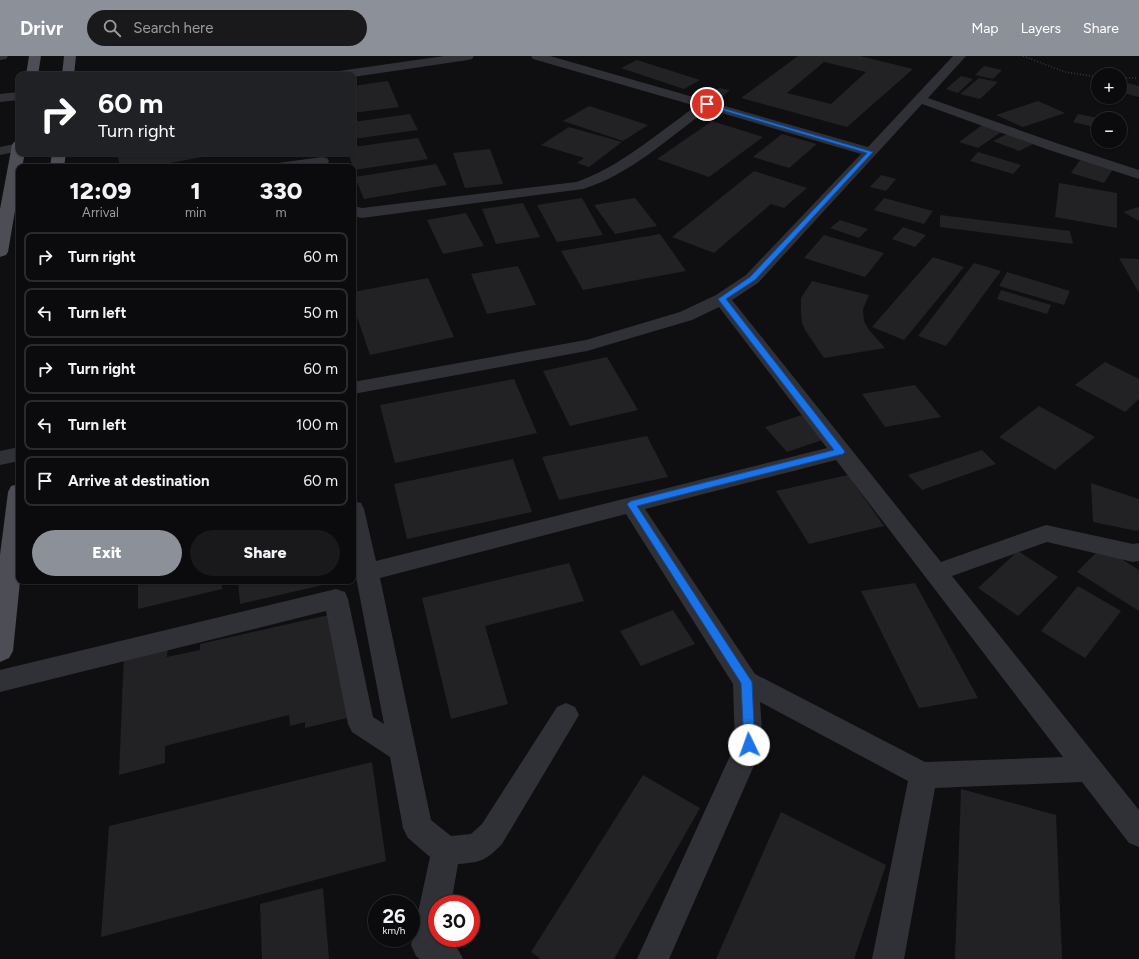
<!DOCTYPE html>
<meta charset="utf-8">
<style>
:root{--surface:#0b0b0d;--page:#19191b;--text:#f1f3f6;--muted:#9a9b9d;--line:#2b2b2e;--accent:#8c9099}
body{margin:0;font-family:Figtree,sans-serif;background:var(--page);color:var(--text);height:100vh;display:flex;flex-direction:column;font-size:15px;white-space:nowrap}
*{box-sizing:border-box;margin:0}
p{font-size:13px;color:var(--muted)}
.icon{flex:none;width:22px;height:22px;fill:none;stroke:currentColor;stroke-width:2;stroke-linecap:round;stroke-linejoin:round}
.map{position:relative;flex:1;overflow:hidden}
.panel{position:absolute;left:16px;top:108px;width:340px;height:420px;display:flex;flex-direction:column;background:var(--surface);border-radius:8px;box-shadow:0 1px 3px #0004,0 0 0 1px var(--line)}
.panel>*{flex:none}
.hud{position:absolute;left:16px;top:16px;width:340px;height:84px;border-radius:8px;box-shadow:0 1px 3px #0004,0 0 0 1px var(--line);background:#202124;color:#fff;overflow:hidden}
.controls{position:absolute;left:1091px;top:12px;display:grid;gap:8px}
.controls a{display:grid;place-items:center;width:36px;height:36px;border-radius:50%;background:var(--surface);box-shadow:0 1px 3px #0004,0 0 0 1px var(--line);font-size:20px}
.speed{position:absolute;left:368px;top:839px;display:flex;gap:8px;font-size:20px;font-weight:700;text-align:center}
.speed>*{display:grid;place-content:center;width:52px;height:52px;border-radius:50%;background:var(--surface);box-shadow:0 1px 3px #0004,0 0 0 1px var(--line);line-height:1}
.speed small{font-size:10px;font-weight:400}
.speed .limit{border:6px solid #d22;background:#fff;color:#111}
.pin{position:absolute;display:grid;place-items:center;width:34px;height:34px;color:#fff;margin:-17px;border:2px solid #fff;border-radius:50%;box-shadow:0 1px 4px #0007}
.me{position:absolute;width:44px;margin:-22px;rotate:357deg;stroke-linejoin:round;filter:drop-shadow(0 0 3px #0008)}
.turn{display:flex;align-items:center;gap:14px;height:84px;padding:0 16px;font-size:18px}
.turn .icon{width:52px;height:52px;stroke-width:2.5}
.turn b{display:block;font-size:28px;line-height:34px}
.eta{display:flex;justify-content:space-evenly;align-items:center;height:68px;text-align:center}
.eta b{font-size:24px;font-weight:800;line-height:28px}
.cta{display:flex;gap:8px;margin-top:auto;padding:8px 16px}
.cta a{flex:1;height:46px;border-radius:24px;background:var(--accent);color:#fff;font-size:16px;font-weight:800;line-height:46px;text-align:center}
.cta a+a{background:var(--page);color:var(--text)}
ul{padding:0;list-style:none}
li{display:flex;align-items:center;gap:12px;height:50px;margin:0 8px 6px;padding:0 8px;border:2px solid var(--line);border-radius:8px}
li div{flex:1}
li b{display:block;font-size:15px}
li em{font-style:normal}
header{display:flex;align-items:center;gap:24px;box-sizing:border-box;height:56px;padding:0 20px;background:var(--accent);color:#fff}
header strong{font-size:19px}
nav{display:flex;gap:22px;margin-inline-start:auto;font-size:14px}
.search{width:280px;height:36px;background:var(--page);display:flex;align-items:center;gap:10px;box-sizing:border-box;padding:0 14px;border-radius:22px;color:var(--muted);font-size:15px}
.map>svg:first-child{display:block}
</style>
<header>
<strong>Drivr</strong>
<div class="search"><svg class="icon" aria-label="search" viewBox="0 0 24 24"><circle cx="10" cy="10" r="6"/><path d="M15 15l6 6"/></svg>Search here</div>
<nav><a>Map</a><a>Layers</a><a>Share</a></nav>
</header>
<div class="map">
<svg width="1139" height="903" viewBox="0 0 1139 903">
<rect width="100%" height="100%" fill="#0f0f11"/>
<!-- building -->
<g fill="#222225" fill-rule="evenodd">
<path d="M798,0H860L913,13L847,71L741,42ZM824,6L866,16L831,48L787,37Z"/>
<path d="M637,4L700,24L684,33L621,12Z"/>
<path d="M984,10L1002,14L993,23L975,19Z"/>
<path d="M961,20L973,23L958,37L946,33Z"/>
<path d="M979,22L998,26L980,43L960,38Z"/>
<path d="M388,25L399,51L353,57V30Z"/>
<path d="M1120,25L1139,30V41L1120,36Z"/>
<path d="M719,32L730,34L720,42L710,39Z"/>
<path d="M1038,45L1065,57L1023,71L996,59Z"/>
<path d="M589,50L648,69L623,85L563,65Z"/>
<path d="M410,58L418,74L353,83V66Z"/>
<path d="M1078,58L1098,62V72L1073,66Z"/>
<path d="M712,65L763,81L709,121L657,103Z"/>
<path d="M985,67L1004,74L978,92L959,86Z"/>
<path d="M569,71L622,86L589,111L577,107L584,102L541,89Z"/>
<path d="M782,78L817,88L789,112L753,101Z"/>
<path d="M1007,78L1033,88L1019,95L993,85Z"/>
<path d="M418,82L428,103L354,114L348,97H353V91Z"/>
<path d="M490,93L503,128L465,132L453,97Z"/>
<path d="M978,96L1021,109L1013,118L970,105Z"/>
<path d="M117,97H219V98L148,111H120Z"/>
<path d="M1080,104L1113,113L1104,127L1071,117Z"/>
<path d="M436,108L447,129L364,143L355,121Z"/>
<path d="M754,115L807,132L784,152L771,148L714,197L672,181Z"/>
<path d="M881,119L896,123L886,135L870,131Z"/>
<path d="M1059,127L1117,137V172L1055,161Z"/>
<path d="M582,142L603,179L557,186L537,149Z"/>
<path d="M635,142L657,170L615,178L594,149Z"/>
<path d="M884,142L933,155L924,168L874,154Z"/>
<path d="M523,147L540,181L496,188L482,153Z"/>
<path d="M1138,151L1139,152V165L1123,156Z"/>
<path d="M466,157L484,190L443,198L427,164Z"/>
<path d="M940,159L1070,175L1073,188L940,171Z"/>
<path d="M840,164L868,173L859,182L830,172Z"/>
<path d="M903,171L926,179L915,191L892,183Z"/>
<path d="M660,178L686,215L583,234L561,195Z"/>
<path d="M824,179L884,197L865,221L804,202Z"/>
<path d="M933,201L964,211L904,284L872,271Z"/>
<path d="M1119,202L1139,203V237Z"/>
<path d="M974,207L1001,215L946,290L918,280Z"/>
<path d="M518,210L536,249L487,258L471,218Z"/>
<path d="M1007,216L1070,235L1064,249L999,230Z"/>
<path d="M428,222L454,281L370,299L353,249V236Z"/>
<path d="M812,225L869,239L863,253L864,265L869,274L885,292L824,302L805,274L802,267L801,256V242Z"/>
<path d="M1001,234L1051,249L1047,258L997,243Z"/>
<path d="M607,301L638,354L570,370L543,315Z"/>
<path d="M1105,306L1139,323V343L1125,356L1075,329Z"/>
<path d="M514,323L537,377L395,407L380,349Z"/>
<path d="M915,329L941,361L885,371L862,338Z"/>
<path d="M1039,350L1095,381L1055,414L999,381Z"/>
<path d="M802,359L825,383L787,396L765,371Z"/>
<path d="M647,380L668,421L559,444L542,401Z"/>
<path d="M982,394L996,408L922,434L908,419Z"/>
<path d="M513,403L532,456L407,483L394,428Z"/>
<path d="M848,419L884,470L809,488L776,435Z"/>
<path d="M1091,427L1139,443V473L1137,475L1093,466Z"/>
<path d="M1102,491L1139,514V555L1077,516Z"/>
<path d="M1018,495L1058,521L1018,560L978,532Z"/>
<path d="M569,507L584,545L485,570L508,648L451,663L422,542Z"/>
<path d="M138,525H222V533L138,553Z"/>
<path d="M238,525H336V526L240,548Z"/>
<path d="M915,527L978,642L919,652L861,535Z"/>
<path d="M1078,530L1121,555L1085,602L1041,575Z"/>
<path d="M673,554L695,588L641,610L620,575Z"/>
<path d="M333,558L347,662L305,672V666L290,670L289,659L165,690V707L119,719L124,599L168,589L167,601L200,594V588Z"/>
<path d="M372,706L386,805L101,881L109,770Z"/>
<path d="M643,719L700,752L614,903H541L531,896Z"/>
<path d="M961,733L1056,759L1062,903H955Z"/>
<path d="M781,756L886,809L854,903H716Z"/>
<path d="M323,832L329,903H262L260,848Z"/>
</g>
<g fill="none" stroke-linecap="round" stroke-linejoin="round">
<!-- path -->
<g stroke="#36383d" stroke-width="1.5" stroke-dasharray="1 2" stroke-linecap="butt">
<path d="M1023,0L1065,16L1098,21"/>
<path d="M1120,22H1136"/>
</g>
<!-- minor -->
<g fill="#303136" fill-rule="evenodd">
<path d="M0,0H8L6,3L0,4Z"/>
<path d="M444,0H474L472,3L468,4L353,21V19H333L335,16L339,15Z"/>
<path d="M531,0H550L868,91L953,0H966L928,42L1059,88L1139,114V123L1049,94L922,48L758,227L732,244L941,506L1046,469L1133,488L1139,487V505L1133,506L1047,486L952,520L1139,754V791L1129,787L1082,726L935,732L904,903H872L908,725L760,646L763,689L669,903H637L735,689L733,628L626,458L380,522L431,764L451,780L471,778L482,768L557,651L566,647L575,651L579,659L502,788C485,805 482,806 458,808L451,848H437V882C451,882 458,891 463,903H420L416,900L411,889L430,801L408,782L403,772L390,701L352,676L348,668L326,555L0,636V614L336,533L345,536L348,543L373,661L384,668L353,505V445L361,447L364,453L376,505L827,392L719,251L692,264L587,295L353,338V326L586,284L680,256L716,239L746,219L861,98L708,53C669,82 629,119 583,133L362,162L353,160V150L362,152L576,126C617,113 661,75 696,50L533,3ZM836,404L1063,701L925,706L755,618L645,453Z"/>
<path d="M19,36V44L0,46V38Z"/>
<path d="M19,87V95L0,99V91Z"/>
<path d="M322,101L327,102L329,105L327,108L309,111H271L273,108L278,107Z"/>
<path d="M19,391V405L0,409V395Z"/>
</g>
<!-- major -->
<g fill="#4c4d55" fill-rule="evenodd">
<path d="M29,0H41L38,19H26Z"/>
<path d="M64,0H76L74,19H62Z"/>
<path d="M19,85V97H25L22,111H19V131L8,196L6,199L0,201V153L12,89L14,86Z"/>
<path d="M52,97H66L64,111H50Z"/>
<path d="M19,428L20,525L13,595L9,602L0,606V499L8,436L11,430Z"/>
</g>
</g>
<!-- route -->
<path fill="#1a73e8" stroke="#114b97" d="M705,47L873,96L755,224L726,243L843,393L845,396L843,398L637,450L750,623L752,626L755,689L753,693L749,694L745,693L744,689L741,627L627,448L631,445L834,394L718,243L750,221L867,97L705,49Z"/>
</svg>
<div class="controls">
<a>+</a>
<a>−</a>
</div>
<div class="speed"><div>26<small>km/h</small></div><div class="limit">30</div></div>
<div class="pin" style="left:707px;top:48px;background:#d93025"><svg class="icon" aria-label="arrive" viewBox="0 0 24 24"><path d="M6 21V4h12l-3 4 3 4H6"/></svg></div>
<svg class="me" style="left:749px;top:689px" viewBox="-20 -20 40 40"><circle r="19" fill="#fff"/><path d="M0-13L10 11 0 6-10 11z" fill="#1a73e8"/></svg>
<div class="hud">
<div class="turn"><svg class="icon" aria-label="right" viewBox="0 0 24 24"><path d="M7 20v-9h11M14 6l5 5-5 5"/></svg><div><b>60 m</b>Turn right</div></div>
</div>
<section class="panel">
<div class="eta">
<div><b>12:09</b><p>Arrival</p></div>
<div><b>1</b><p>min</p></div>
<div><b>330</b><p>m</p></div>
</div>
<ul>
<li><svg class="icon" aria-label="right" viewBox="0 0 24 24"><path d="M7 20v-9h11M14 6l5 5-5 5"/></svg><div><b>Turn right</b></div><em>60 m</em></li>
<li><svg class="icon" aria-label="left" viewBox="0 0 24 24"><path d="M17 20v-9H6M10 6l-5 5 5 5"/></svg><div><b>Turn left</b></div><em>50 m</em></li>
<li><svg class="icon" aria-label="right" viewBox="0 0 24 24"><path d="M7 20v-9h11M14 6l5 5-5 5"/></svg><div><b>Turn right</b></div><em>60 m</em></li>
<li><svg class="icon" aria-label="left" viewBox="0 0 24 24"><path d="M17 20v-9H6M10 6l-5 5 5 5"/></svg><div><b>Turn left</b></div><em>100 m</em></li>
<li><svg class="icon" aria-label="arrive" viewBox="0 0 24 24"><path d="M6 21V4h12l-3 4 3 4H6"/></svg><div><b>Arrive at destination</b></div><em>60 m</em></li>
</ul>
<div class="cta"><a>Exit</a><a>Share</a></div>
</section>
</div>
